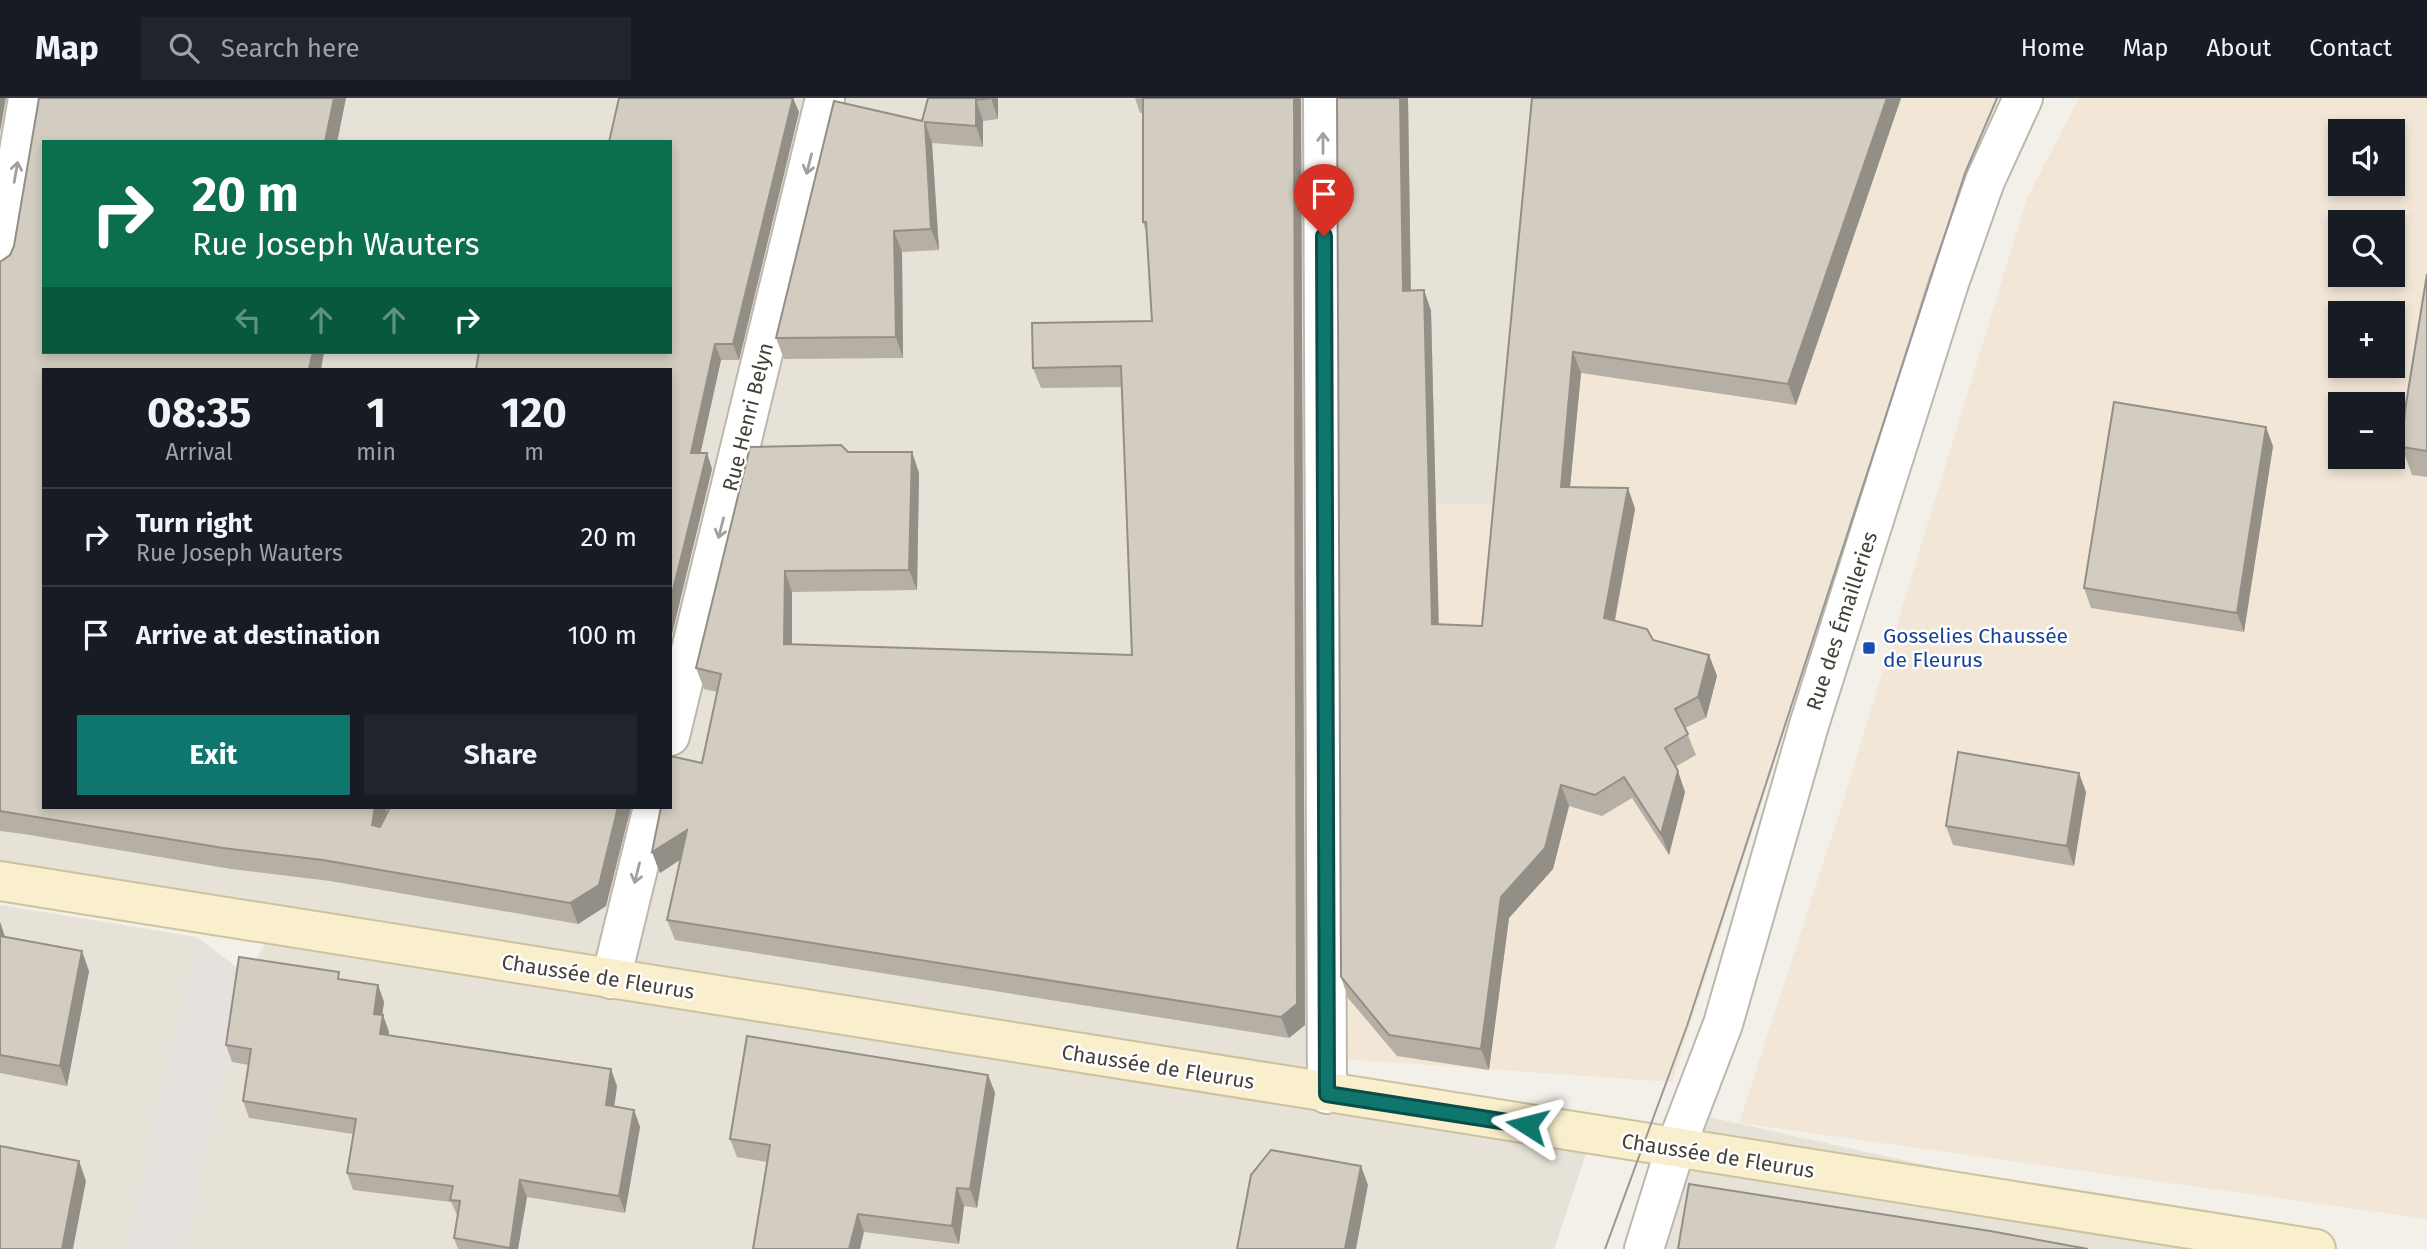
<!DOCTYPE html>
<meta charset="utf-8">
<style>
:root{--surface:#171b24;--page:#20242c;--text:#f1f3f6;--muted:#9ea1a6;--line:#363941;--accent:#0f766e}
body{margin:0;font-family:"Fira Sans",sans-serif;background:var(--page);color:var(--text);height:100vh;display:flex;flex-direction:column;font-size:26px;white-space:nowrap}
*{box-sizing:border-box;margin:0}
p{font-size:23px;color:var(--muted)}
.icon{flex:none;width:38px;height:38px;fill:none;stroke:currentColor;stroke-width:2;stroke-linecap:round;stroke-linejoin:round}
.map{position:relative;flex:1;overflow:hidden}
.sheet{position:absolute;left:42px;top:270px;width:630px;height:441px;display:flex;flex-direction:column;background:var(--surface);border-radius:0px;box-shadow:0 4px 10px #0003}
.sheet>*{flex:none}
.guide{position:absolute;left:42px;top:42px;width:630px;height:214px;border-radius:0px;box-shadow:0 4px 10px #0003;background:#0b6e4f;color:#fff;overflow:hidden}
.fabs{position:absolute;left:2328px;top:21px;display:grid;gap:14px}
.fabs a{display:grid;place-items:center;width:77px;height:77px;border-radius:0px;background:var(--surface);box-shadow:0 4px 10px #0003;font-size:35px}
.pin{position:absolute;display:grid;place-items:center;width:60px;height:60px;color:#fff;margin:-72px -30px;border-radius:50% 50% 50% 0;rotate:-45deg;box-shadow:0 0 7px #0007}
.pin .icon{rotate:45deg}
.me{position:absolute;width:77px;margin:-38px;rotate:279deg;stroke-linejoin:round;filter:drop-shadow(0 0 5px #0008)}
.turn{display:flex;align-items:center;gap:24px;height:147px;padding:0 35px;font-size:32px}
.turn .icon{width:91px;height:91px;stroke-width:2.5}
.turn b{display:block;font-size:49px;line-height:60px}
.lanes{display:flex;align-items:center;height:66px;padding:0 35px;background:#0003;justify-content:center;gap:35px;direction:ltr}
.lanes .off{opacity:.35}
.eta{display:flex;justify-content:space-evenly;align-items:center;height:119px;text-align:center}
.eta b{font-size:42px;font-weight:700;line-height:49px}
.button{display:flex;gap:14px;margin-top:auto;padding:14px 35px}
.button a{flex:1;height:80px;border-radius:0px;background:var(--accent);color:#fff;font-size:28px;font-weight:700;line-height:80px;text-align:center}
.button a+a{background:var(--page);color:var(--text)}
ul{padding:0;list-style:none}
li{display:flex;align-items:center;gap:21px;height:98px;padding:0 35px;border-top:2px solid var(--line)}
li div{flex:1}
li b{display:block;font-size:26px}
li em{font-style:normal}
header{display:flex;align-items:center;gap:42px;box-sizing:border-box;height:98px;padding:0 35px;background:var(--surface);border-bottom:2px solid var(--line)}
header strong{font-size:33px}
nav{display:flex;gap:38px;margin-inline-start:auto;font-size:24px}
.search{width:490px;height:63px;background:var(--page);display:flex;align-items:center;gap:18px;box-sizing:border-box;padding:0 24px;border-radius:0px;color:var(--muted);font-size:26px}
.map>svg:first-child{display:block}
</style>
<header>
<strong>Map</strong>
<div class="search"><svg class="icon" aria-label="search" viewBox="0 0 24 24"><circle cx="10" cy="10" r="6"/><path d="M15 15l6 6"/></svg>Search here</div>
<nav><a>Home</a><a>Map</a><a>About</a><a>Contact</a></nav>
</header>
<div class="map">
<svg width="2427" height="1151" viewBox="0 0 2427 1151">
<rect width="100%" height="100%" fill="#f3f0e9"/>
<!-- residential -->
<g fill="#e6e2d8" fill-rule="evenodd">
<path d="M0,0H1323L1327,995L1592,1038L1554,1151H185L247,877L276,827L0,783ZM44,44H670V254H44ZM44,271H670V709H44Z"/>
<path d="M1366,0H1609L1563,408L1367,405Z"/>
<path d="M0,807L197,839L125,1151H0Z"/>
<path d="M1686,1014L2282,1146V1151H1653Z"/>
</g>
<!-- commercial -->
<g fill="#f2e7d7" fill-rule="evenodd">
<path d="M1609,0H2028L1908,251L1672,984L1343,961L1367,405L1563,408Z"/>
<path d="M2079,0H2427V1121L1739,1025L1841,710L2027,100ZM2340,33H2392V86H2340ZM2340,124H2392V177H2340ZM2340,215H2392V268H2340ZM2340,306H2392V359H2340Z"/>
</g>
<!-- industrial -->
<path fill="#e5e2de" d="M197,839L247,877L185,1151H125Z"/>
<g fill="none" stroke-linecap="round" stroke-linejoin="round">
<defs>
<g id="street">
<path d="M1323,0L1327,996"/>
<path d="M0,165L28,0"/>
<path d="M670,638L825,0"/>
<path d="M611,881L653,709"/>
<path d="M1644,1151L1675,1051L1723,926L1809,627L1949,185L1985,83L2023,0"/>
</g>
<path id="secondary" d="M0,783L2316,1151"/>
</defs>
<!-- street casing -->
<use href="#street" stroke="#bdb8ad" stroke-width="42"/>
<!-- secondary casing -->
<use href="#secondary" stroke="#cdc29e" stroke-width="42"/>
<!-- street -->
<use href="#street" stroke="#fff" stroke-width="38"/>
<!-- secondary -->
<use href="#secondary" stroke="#f9efcd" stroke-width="38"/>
<!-- tram -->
<path stroke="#979797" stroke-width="2" d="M1605,1151L1687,928L1965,75L1997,0"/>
</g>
<!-- wall -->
<g fill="#b5afa5">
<path d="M39,0H346L337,44H44V254H324L321,271H44V709H387L384,720L390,709H631L606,808L578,826L330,783L231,771L24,736L0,733V164L10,157L14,148Z"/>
<path d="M928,0H998V21L983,23V49L932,45L939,152L902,154L903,260L784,261L776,240L922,23Z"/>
<path d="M1135,0H1301L1305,927L1289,940L675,842L667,822L681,761L660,775L652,754L702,665L717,594L704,591L696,570L848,354H912L919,375L917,492L792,494V546L1132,557L1122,289L1041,290L1033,270L1152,223L1146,133L1143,124V15H1140Z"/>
<path d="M1337,0H1408L1411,193L1424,192L1431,213L1439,526L1482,528L1532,0H1901L1796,307L1581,275L1570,389L1628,390L1635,411L1615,523L1653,542L1709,557L1717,578L1706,620L1685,630L1696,657L1675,669L1685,694L1669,757L1632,700L1602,718L1569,708L1553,771L1509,820L1489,972L1397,958L1348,900L1341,879Z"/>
<path d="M799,14L739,262H721L700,355H707L712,371L670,544V271Z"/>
<path d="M2427,176V379L2412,377L2402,349Z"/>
<path d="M2273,348L2244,534L2091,510L2084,490Z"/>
<path d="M2086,694L2074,768L1953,747L1946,728Z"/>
<path d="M0,824L5,839L89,873L67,988L0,975Z"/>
<path d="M341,882L378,887L384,904L382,917L389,934V937L617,988L614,1009L634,1012L640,1029L625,1115L527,1099L518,1151H458L454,1140L458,1119L451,1104L353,1092L347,1075L353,1036L249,1020L243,1003L249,967L232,964L226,947Z"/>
<path d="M988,977L995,995L977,1110L964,1108L959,1146L864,1134L767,1064L737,1059L730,1041Z"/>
</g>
<!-- shaded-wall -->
<g fill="#948f86">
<path d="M0,0H6L0,34Z"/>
<path d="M334,0H346L337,44H325Z"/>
<path d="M793,0L799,14L739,262L733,246Z"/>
<path d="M991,0H998V21Z"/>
<path d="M1294,0H1301L1305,927L1289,940L1281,919Z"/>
<path d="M1400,0H1408L1411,214L1403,193Z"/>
<path d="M1887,0H1901L1796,307L1788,286Z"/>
<path d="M976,2L983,23V49L976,28Z"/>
<path d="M925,24L932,45L939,152L931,131Z"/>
<path d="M894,133L902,154L903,260L896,239Z"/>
<path d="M1424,192L1431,213L1439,547L1432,526Z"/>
<path d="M715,246L721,262L697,371L691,355Z"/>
<path d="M313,254H324L321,271H309Z"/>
<path d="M1573,254L1581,275L1568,410L1561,389Z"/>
<path d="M2266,329L2273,348L2244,534L2237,515Z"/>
<path d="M912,354L919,375L917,492L909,472Z"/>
<path d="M707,355L712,371L670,544V504Z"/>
<path d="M1628,390L1635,411L1611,541L1604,520Z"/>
<path d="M785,473L792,494V567L784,546Z"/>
<path d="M1709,557L1717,578L1706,620L1698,599Z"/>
<path d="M1678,673L1685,694L1669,757L1661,736Z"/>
<path d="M2079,675L2086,694L2074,768L2067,748Z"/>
<path d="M1561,687L1569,708L1553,771L1509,820L1489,972L1481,951L1501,799Z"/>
<path d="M375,709H387L380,748L372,727Z"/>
<path d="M618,709H631L606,808L578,826L570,805Z"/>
<path d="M687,732L695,752L660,775L652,754Z"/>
<path d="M0,824L5,839L0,850Z"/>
<path d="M82,853L89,873L67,988L60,968Z"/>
<path d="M378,887L384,904L380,933L374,916Z"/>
<path d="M383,917L389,934L386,953L380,936Z"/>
<path d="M611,971L617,988L612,1024L606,1007Z"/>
<path d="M988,977L995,995L977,1110L970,1091Z"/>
<path d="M634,1012L640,1029L625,1115L619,1098Z"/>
<path d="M79,1063L86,1083L73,1151H62Z"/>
<path d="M1361,1068L1368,1087L1356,1151H1345Z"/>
<path d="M520,1082L527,1099L518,1151H510Z"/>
<path d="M957,1090L964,1108L959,1146L952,1128Z"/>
<path d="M858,1116L864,1134L860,1151H849Z"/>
</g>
<!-- building -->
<g fill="#d3ccc0" stroke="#948f86" stroke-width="2">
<path d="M39,0H334L325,44H44V254H313L309,271H44V709H375L372,727L380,729L390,709H618L599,787L570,805L323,762L223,750L0,713V164L10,157L14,148Z"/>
<path d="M619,0H793L733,246H715L691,355H707L670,504V271H476L479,254H670V44H609Z"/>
<path d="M928,0H991L976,2V28L925,24L931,131L894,133L896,239L776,240L834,3L922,23Z"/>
<path d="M1143,0H1294L1297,906L1281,919L667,822L687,732L652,754L661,709H670V658L702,665L721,576L696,570L750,349L841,347L848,354H912L909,472L785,473L784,546L1132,557L1121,268L1033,270L1032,225L1152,223L1146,124H1143Z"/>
<path d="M1337,0H1400L1403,193L1424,192L1432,526L1482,528L1532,0H1887L1788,286L1573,254L1561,389L1628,390L1604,520L1647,531L1653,542L1709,557L1698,599L1675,611L1688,636L1665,650L1678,673L1661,736L1624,679L1595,697L1561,687L1545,750L1501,799L1481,951L1389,937L1341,879Z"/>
<path d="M2427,176V353L2402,349L2405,312Z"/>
<path d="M2114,304L2266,329L2237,515L2084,490Z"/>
<path d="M1958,654L2079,675L2067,748L1946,728Z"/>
<path d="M0,838L82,853L60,968L0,957Z"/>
<path d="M239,859L339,874L338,881L378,887L374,916L383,917L380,936L611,971L606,1007L634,1012L619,1098L520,1082L510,1150L454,1140L460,1103L450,1102L453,1088L347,1075L356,1021L243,1003L251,951L226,947Z"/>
<path d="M747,938L988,977L970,1091L957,1090L952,1128L858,1116L849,1151H753L770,1047L730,1041Z"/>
<path d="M0,1048L79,1063L62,1151H0Z"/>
<path d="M1271,1052L1361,1068L1345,1151H1237L1251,1077Z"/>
<path d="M1689,1086L1990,1133L2088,1151H1678Z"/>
</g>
<!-- one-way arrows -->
<defs><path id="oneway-shaft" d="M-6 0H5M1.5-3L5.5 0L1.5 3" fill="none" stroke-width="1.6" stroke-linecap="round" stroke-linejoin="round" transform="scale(1.75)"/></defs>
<g stroke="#a2a09c">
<use href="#oneway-shaft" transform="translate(1323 45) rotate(-90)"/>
<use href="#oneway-shaft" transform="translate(809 66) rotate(104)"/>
<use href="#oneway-shaft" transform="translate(16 74) rotate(-80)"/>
<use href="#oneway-shaft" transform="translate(721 430) rotate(104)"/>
<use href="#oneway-shaft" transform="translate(637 775) rotate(104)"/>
</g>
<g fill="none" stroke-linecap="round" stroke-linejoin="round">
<defs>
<path id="route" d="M1324,138L1327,996L1527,1027"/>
</defs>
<!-- route casing -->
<use href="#route" stroke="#0a4d48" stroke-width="18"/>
<!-- route -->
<use href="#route" stroke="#0f766e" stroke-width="12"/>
</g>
<!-- markers -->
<rect fill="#1a4fb4" stroke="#fff" stroke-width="2.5" x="1862" y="543" width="14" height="14" rx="3.5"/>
<g text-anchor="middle" stroke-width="5" stroke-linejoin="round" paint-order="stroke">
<!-- street labels -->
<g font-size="21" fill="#464138" stroke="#fff">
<text transform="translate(748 319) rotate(-76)" y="7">Rue Henri Belyn</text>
<text transform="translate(1842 523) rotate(-72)" y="7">Rue des Émailleries</text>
<text transform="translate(598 879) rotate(9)" y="7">Chaussée de Fleurus</text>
<text transform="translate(1158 969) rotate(9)" y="7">Chaussée de Fleurus</text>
<text transform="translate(1718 1058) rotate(9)" y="7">Chaussée de Fleurus</text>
</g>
<!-- transit labels -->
<g font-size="21" fill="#164399" stroke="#fff" text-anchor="start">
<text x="1883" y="545">Gosselies Chaussée<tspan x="1883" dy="24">de Fleurus</tspan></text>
</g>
</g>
</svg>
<div class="fabs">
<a><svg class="icon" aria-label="sound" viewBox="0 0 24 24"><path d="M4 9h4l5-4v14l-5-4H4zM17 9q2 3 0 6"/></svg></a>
<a><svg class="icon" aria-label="search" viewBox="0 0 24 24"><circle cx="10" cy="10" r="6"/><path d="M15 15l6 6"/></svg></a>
<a>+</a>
<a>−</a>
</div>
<div class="pin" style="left:1324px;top:138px;background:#d93025"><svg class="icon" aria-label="arrive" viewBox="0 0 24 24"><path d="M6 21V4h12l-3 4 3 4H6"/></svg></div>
<svg class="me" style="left:1527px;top:1027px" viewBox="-20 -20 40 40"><path d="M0-17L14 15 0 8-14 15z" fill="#0f766e" stroke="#fff" stroke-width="4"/></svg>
<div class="guide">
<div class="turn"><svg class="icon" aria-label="right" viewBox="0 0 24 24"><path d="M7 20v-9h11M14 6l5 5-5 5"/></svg><div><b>20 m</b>Rue Joseph Wauters</div></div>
<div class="lanes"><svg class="icon off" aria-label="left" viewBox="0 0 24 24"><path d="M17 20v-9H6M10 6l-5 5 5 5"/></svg><svg class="icon off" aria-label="ahead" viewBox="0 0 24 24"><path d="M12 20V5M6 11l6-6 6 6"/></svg><svg class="icon off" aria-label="ahead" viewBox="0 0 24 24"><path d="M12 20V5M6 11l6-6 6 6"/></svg><svg class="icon" aria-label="right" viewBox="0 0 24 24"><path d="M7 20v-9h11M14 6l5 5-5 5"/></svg></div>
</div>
<section class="sheet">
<div class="eta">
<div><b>08:35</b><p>Arrival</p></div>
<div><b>1</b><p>min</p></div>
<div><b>120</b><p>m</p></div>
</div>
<ul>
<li><svg class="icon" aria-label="right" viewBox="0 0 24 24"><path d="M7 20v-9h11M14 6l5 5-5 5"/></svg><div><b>Turn right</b><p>Rue Joseph Wauters</p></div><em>20 m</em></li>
<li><svg class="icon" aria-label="arrive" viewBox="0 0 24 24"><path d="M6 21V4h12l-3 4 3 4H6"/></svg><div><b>Arrive at destination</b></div><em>100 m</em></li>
</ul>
<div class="button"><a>Exit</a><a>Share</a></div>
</section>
</div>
